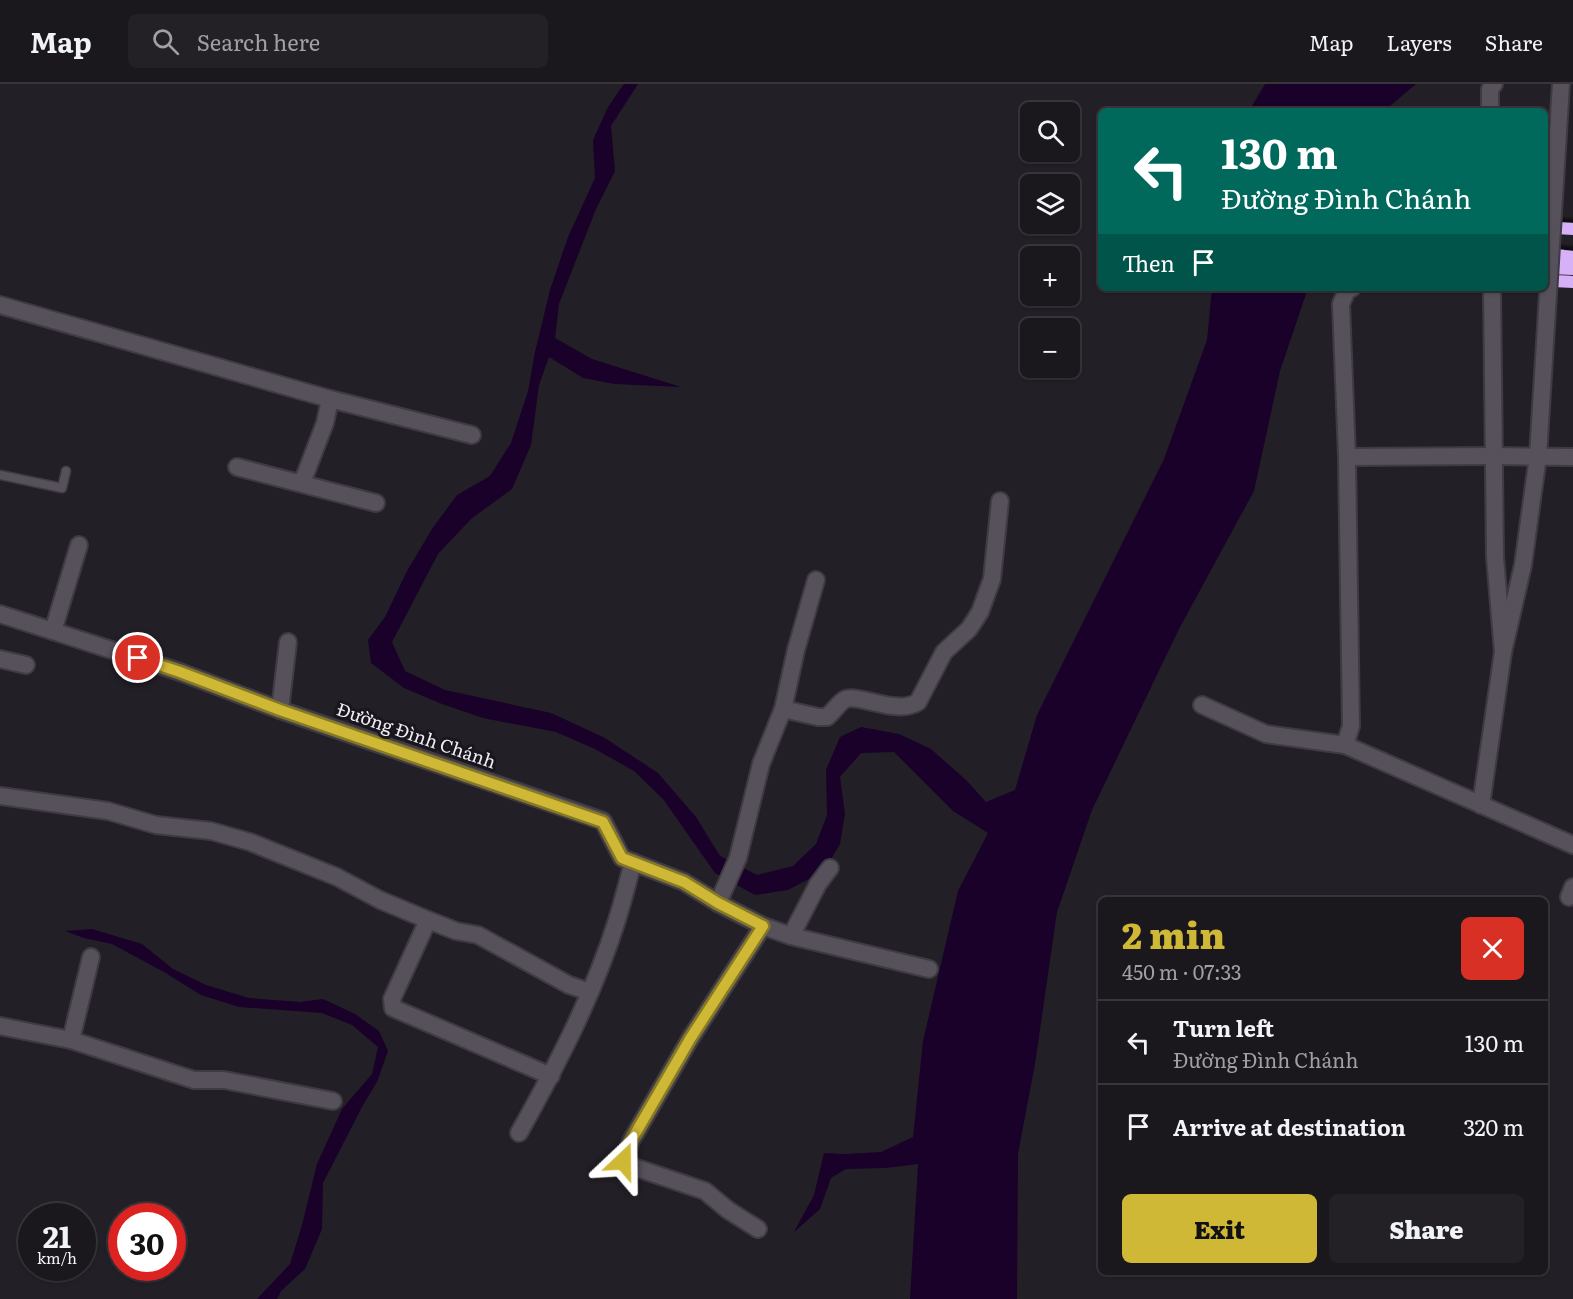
<!DOCTYPE html>
<meta charset="utf-8">
<style>
:root{--surface:#1a171d;--page:#232026;--text:#f1f3f6;--muted:#9f9fa4;--line:#38363b;--accent:#d0b837}
body{margin:0;font-family:Literata,serif;background:var(--page);color:var(--text);height:100vh;display:flex;flex-direction:column;font-size:22px;white-space:nowrap}
*{box-sizing:border-box;margin:0}
p{font-size:20px;color:var(--muted)}
.icon{flex:none;width:33px;height:33px;fill:none;stroke:currentColor;stroke-width:2;stroke-linecap:round;stroke-linejoin:round}
.map{position:relative;flex:1;overflow:hidden}
.sheet{position:absolute;left:1098px;top:813px;width:450px;height:378px;display:flex;flex-direction:column;background:var(--surface);border-radius:9px;box-shadow:0 2px 4px #0004,0 0 0 2px var(--line)}
.sheet>*{flex:none}
.guide{position:absolute;left:1098px;top:24px;width:450px;height:183px;border-radius:9px;box-shadow:0 2px 4px #0004,0 0 0 2px var(--line);background:#00695c;color:#fff;overflow:hidden}
.tools{position:absolute;left:1020px;top:18px;display:grid;gap:12px}
.tools a{display:grid;place-items:center;width:60px;height:60px;border-radius:9px;background:var(--surface);box-shadow:0 2px 4px #0004,0 0 0 2px var(--line);font-size:30px}
.speed{position:absolute;left:18px;top:1119px;display:flex;gap:12px;font-size:30px;font-weight:700;text-align:center}
.speed>*{display:grid;place-content:center;width:78px;height:78px;border-radius:50%;background:var(--surface);box-shadow:0 2px 4px #0004,0 0 0 2px var(--line);line-height:1}
.speed small{font-size:15px;font-weight:400}
.speed .limit{border:9px solid #d22;background:#fff;color:#111}
.pin{position:absolute;display:grid;place-items:center;width:51px;height:51px;color:#fff;margin:-26px;border:3px solid #fff;border-radius:50%;box-shadow:0 2px 6px #0007}
.me{position:absolute;width:66px;margin:-33px;rotate:23deg;stroke-linejoin:round;filter:drop-shadow(0 0 4px #0008)}
.turn{display:flex;align-items:center;gap:21px;height:126px;padding:0 24px;font-size:27px}
.turn .icon{width:78px;height:78px;stroke-width:2.5}
.turn b{display:block;font-size:42px;line-height:51px}
.then{display:flex;align-items:center;height:57px;padding:0 24px;background:#0003;gap:12px;font-size:22px}
.round{display:grid;place-items:center;flex:none;width:63px;height:63px;border-radius:9px;background:var(--page)}
.head{display:flex;align-items:center;justify-content:space-between;height:102px;padding:0 24px}
h1{font-size:36px;font-weight:800;line-height:45px;color:var(--accent)}
.action{display:flex;gap:12px;margin-top:auto;padding:12px 24px}
.action a{flex:1;height:69px;border-radius:9px;background:var(--accent);color:#111;font-size:24px;font-weight:800;line-height:69px;text-align:center}
.action a+a{background:var(--page);color:var(--text)}
ul{padding:0;list-style:none}
li{display:flex;align-items:center;gap:18px;height:84px;padding:0 24px;border-top:2px solid var(--line)}
li div{flex:1}
li b{display:block;font-size:22px}
li em{font-style:normal}
header{display:flex;align-items:center;gap:36px;box-sizing:border-box;height:84px;padding:0 30px;background:var(--surface);border-bottom:2px solid var(--line)}
header strong{font-size:28px}
nav{display:flex;gap:33px;margin-inline-start:auto;font-size:21px}
.search{width:420px;height:54px;background:var(--page);display:flex;align-items:center;gap:15px;box-sizing:border-box;padding:0 21px;border-radius:9px;color:var(--muted);font-size:22px}
.map>svg:first-child{display:block}
</style>
<header>
<strong>Map</strong>
<div class="search"><svg class="icon" aria-label="search" viewBox="0 0 24 24"><circle cx="10" cy="10" r="6"/><path d="M15 15l6 6"/></svg>Search here</div>
<nav><a>Map</a><a>Layers</a><a>Share</a></nav>
</header>
<div class="map">
<svg width="1573" height="1215" viewBox="0 0 1573 1215">
<defs>
<filter id="shadow"><feDropShadow dx="4" dy="-4" stdDeviation="1.5" flood-color="#0009"/></filter>
</defs>
<rect width="100%" height="100%" fill="#231f27"/>
<!-- water -->
<g fill="#190129">
<path d="M624,0H638L611,42L615,87L596,125L559,220L555,254L592,275L681,303L614,300L583,294L549,273L539,301L531,361L512,405L471,435L438,470L392,558L405,587L445,606L551,629L605,654L658,689L696,733L720,772L757,791L793,782L816,760L827,731L826,686L840,653L861,643L899,650L931,665L966,696L986,718L1015,706L1037,631L1164,375L1207,256L1212,204H1308L1280,287L1254,407L1179,545L1092,726L1057,828L1035,980L1018,1070L1017,1215H910L918,1080L886,1084L846,1085L831,1094L820,1125L794,1148L814,1111L824,1069L844,1070L881,1068L913,1053L923,957L958,807L988,749L953,727L894,668L861,669L840,693L845,730L840,760L824,787L788,806L755,811L715,789L663,715L634,687L595,665L556,648L483,634L442,620L404,604L371,579L368,556L385,533L407,487L432,445L457,411L490,392L511,359L528,307L535,268L550,206L568,153L595,94L593,56L608,23Z"/>
<path d="M1265,0H1416L1384,27H1249Z"/>
<path d="M92,845L142,860L173,885L206,901L249,914L300,918L323,915L355,930L379,947L388,967L377,998L363,1021L323,1099L322,1145L305,1185L281,1207L277,1215H257L290,1180L302,1141L317,1080L342,1025L372,990L378,963L352,941L322,929L239,923L201,911L164,888L112,860L84,854L65,847Z"/>
</g>
<!-- building -->
<g fill="#d6b1f7" filter="url(#shadow)">
<path d="M1556,138L1573,139V151L1555,150Z"/>
<path d="M1556,165L1573,167V191L1555,190Z"/>
<path d="M1554,191L1573,192V204L1553,203Z"/>
</g>
<g fill="none" stroke-linecap="round" stroke-linejoin="round">
<defs>
<path id="service" d="M0,391L62,404L66,387"/>
<g id="minor">
<path d="M1490,27V5L1494,0"/>
<path d="M0,221L330,315L472,351"/>
<path d="M1347,373L1493,372L1573,373"/>
<path d="M237,383L376,419"/>
<path d="M302,399L325,339L330,315"/>
<path d="M0,530L180,588L280,626L603,737L622,774L684,798L718,819L763,842L791,852L929,885"/>
<path d="M53,547L79,461"/>
<path d="M1503,568L1523,481L1538,372L1561,0"/>
<path d="M0,575L26,581"/>
<path d="M1202,621L1266,650L1345,661L1573,761"/>
<path d="M783,625L818,633H827C833,628 838,620 844,616C857,608 897,632 918,618L944,568L969,545L980,528L992,495L1000,417"/>
<path d="M280,626L288,558"/>
<path d="M1345,661L1351,642L1347,373L1341,220L1347,206L1352,204"/>
<path d="M0,712L108,727L156,741L211,747L250,758L337,793L380,816L428,836L456,847L478,851L569,901L590,908"/>
<path d="M1481,721L1503,568L1495,473L1492,204"/>
<path d="M1569,813L1573,803"/>
<path d="M718,819L738,774L761,680L783,625L796,566L816,496"/>
<path d="M428,836L392,915L393,924L551,992"/>
<path d="M791,852L818,800L830,784"/>
<path d="M0,942L71,956L194,996H224L333,1017"/>
<path d="M71,956L91,873"/>
<path d="M519,1049C557,981 594,910 617,836C623,817 628,797 633,778"/>
<path d="M758,1145L728,1126L705,1107L628,1081L623,1077L631,1057L690,955L763,842"/>
</g>
</defs>
<!-- service casing -->
<use href="#service" stroke="#3e3b42" stroke-width="11"/>
<!-- minor casing -->
<use href="#minor" stroke="#3e3b42" stroke-width="20"/>
<!-- service -->
<use href="#service" stroke="#56515a" stroke-width="8"/>
<!-- minor -->
<use href="#minor" stroke="#56515a" stroke-width="16"/>
</g>
<g fill="none" stroke-linecap="round" stroke-linejoin="round">
<defs>
<path id="route" d="M138,574L180,588L280,626L603,738L622,774L684,798L718,819L763,842L690,955L631,1057L623,1077"/>
</defs>
<!-- route casing -->
<use href="#route" stroke="#877824" stroke-width="15"/>
<!-- route -->
<use href="#route" stroke="#d0b837" stroke-width="10"/>
</g>
<g text-anchor="middle" stroke-width="6" stroke-linejoin="round" paint-order="stroke">
<!-- street labels -->
<g font-size="18" fill="#f0eef3" stroke="#1a161d">
<text transform="translate(416 652) rotate(19)" y="6">Đường Đình Chánh</text>
</g>
</g>
</svg>
<div class="tools">
<a><svg class="icon" aria-label="search" viewBox="0 0 24 24"><circle cx="10" cy="10" r="6"/><path d="M15 15l6 6"/></svg></a>
<a><svg class="icon" aria-label="layers" viewBox="0 0 24 24"><path d="M12 4l9 5-9 5-9-5zM3 14l9 5 9-5"/></svg></a>
<a>+</a>
<a>−</a>
</div>
<div class="speed"><div>21<small>km/h</small></div><div class="limit">30</div></div>
<div class="pin" style="left:138px;top:574px;background:#d93025"><svg class="icon" aria-label="arrive" viewBox="0 0 24 24"><path d="M6 21V4h12l-3 4 3 4H6"/></svg></div>
<svg class="me" style="left:623px;top:1077px" viewBox="-20 -20 40 40"><path d="M0-17L14 15 0 8-14 15z" fill="#d0b837" stroke="#fff" stroke-width="4"/></svg>
<div class="guide">
<div class="turn"><svg class="icon" aria-label="left" viewBox="0 0 24 24"><path d="M17 20v-9H6M10 6l-5 5 5 5"/></svg><div><b>130 m</b>Đường Đình Chánh</div></div>
<div class="then">Then<svg class="icon" aria-label="arrive" viewBox="0 0 24 24"><path d="M6 21V4h12l-3 4 3 4H6"/></svg></div>
</div>
<section class="sheet">
<div class="head"><div><h1>2 min</h1><p>450 m · 07:33</p></div><a class="round" style="background:#d93025;color:#fff"><svg class="icon" aria-label="close" viewBox="0 0 24 24"><path d="M6 6l12 12M18 6L6 18"/></svg></a></div>
<ul>
<li><svg class="icon" aria-label="left" viewBox="0 0 24 24"><path d="M17 20v-9H6M10 6l-5 5 5 5"/></svg><div><b>Turn left</b><p>Đường Đình Chánh</p></div><em>130 m</em></li>
<li><svg class="icon" aria-label="arrive" viewBox="0 0 24 24"><path d="M6 21V4h12l-3 4 3 4H6"/></svg><div><b>Arrive at destination</b></div><em>320 m</em></li>
</ul>
<div class="action"><a>Exit</a><a>Share</a></div>
</section>
</div>
